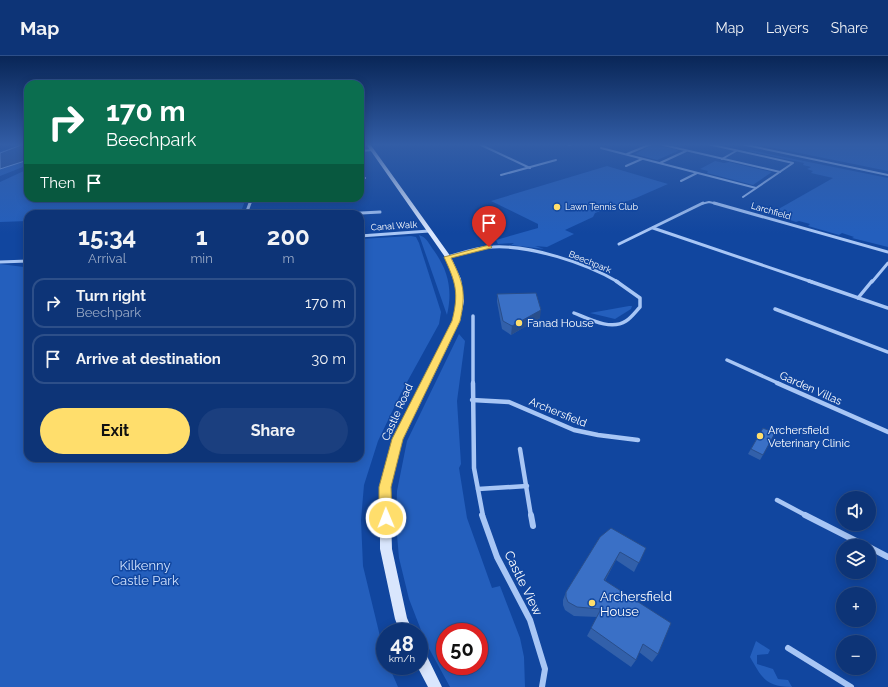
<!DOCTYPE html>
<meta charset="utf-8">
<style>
:root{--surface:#0d3477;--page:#1b3f7f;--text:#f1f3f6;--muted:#9aaac6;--line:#2d4f89;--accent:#ffde6c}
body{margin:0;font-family:Raleway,sans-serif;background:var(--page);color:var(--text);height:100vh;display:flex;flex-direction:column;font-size:15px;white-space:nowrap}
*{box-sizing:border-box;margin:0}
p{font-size:13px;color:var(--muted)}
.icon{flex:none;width:22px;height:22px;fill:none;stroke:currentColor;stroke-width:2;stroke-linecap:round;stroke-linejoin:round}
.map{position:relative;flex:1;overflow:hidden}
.side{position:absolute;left:24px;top:154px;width:340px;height:252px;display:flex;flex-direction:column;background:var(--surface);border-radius:12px;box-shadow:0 2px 10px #0003,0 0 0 1px var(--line)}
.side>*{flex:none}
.banner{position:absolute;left:24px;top:24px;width:340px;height:122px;border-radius:12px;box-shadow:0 2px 10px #0003,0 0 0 1px var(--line);background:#0b6e4f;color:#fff;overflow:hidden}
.tools{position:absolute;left:836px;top:435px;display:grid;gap:8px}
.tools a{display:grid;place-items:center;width:40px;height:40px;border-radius:50%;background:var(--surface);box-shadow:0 2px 10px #0003,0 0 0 1px var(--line);font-size:20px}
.speed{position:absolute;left:376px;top:567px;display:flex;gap:8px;font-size:20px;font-weight:700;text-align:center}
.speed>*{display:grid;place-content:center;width:52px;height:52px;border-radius:50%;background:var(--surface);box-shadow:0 2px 10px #0003,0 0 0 1px var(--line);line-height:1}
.speed small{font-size:10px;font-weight:400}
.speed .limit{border:6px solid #d22;background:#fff;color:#111}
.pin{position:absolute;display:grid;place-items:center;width:34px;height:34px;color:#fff;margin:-41px -17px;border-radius:50% 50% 50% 0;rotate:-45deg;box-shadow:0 0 4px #0007}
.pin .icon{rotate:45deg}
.me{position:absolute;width:44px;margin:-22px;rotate:359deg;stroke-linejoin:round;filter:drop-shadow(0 0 3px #0008)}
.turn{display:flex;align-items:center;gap:14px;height:84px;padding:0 16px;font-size:18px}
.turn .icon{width:52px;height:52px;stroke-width:2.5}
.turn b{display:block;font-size:28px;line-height:34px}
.then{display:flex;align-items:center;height:38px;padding:0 16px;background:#0003;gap:8px;font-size:15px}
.eta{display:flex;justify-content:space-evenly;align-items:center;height:68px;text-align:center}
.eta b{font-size:24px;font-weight:700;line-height:28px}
.primary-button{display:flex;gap:8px;margin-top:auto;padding:8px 16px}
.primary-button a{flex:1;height:46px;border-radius:24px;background:var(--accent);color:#111;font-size:16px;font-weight:700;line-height:46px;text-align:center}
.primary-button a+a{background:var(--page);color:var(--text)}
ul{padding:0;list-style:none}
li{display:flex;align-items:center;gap:12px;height:50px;margin:0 8px 6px;padding:0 8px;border:2px solid var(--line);border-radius:12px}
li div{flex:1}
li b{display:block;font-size:15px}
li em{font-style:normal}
header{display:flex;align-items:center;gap:24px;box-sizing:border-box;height:56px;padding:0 20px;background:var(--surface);border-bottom:1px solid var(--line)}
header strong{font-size:19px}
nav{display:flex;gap:22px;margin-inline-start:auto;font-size:14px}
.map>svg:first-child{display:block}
</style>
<header>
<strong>Map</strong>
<nav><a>Map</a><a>Layers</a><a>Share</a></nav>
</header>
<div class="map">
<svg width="888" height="631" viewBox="0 0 888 631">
<rect width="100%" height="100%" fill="#11469f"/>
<!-- green -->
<g fill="#245fbd" fill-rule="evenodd">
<path d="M755,88H888V115Z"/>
<path d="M652,89L675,93L678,95L657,104L635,98Z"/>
<path d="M750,94L888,122V191L852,182L854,181L842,177L839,179L808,170L810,168L799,165L796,166L763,155H775L833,122L811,117L813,115L807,113L811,111L803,109L804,107L748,95Z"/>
<path d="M28,104V109L0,120V113Z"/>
<path d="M715,105L724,107L729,106L772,116L753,129L707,117L708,115L700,113Z"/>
<path d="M607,110L668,128L636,142L595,157L593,161L565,174L574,178L547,191L535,190L544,193L511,189L514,187L498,188L496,184L538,172V168L491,145Z"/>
<path d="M28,113V142H246L242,153L158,158H28V165L0,166V126Z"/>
<path d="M419,179C426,181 428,186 432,192C448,213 453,233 447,259Z"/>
<path d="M411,180L416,181L419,187L441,256L439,268L401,337L378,385L364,429L361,464L363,510L385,601V610H389L398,631H0V208L24,211V214L28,213V402H360V183Z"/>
<path d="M629,250H632L631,253L615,263L590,257Z"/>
<path d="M459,278L465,285L457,345L461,408L459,412L467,462L492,532L500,530L520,582L524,601L525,631H450L426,587L409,543L399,502L396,467L397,435L407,385ZM445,576H479V610H445Z"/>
<path d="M756,585L770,594L768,598L757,599V608L773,613L778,623L788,624L792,631C766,631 762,622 750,601Z"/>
</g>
<!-- water -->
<path fill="#254c8f" stroke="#9ac0f8" d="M24,88H28V104L0,113V97Z"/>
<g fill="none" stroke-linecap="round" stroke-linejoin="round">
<!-- minor-far4 -->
<g stroke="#a8c6f5" stroke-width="2">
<path d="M479,88L530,112"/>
<path d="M567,88L570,89"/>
<path d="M659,88L780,116"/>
<path d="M708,88L793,107L743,141"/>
<path d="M741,88L888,119"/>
<path d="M601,92L756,132"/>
<path d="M360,95L373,94"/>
<path d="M627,98L651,88"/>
<path d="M722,103L736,95"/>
<path d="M660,107L686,95"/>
<path d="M626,110L642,103"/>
<path d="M501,119L556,104"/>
<path d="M360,122H365"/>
<path d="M681,125L697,117"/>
<path d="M250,148L252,142"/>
<path d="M701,148L709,146L718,148"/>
</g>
<!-- minor-far3 -->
<g stroke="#a8c6f5" stroke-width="3">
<path d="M714,147L888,196"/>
<path d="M246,158L250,147"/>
<path d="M343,158L380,156"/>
<path d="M653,172L812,226"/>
<path d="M360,180L429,175"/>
<path d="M619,188L703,147"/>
<path d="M448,201C462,197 477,191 493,191C530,189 586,207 618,226"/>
<path d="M0,206L28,205"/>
<path d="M872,226L888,207"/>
</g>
<!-- minor-far2 -->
<g stroke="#a8c6f5" stroke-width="3.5">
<path d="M809,225L888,252"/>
<path d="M858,242L872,225"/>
<path d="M775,253L888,296"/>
<path d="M574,257C589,263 611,275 626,265C632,261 636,255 640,251V242L616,225"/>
<path d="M473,260V328"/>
<path d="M727,304L780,328"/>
</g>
<!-- minor-far1 -->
<g stroke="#a8c6f5" stroke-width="4.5">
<path d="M473,327L474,412L483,460"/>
<path d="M777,327L888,376"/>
<path d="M472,344L509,346L574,374L598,379L638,384"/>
<path d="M520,393L531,460"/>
<path d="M478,433L527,430"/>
<path d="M777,444L807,460"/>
</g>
<!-- minor -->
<g stroke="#a8c6f5" stroke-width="6">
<path d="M482,459L497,501L530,564L545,613L542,631"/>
<path d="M531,459L533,470"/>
<path d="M805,459L866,490"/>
<path d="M869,491L888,501"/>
<path d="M788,592L851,631"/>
</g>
<!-- secondary -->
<g fill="#d9e6fd" fill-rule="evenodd">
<path d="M366,88H370L451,201L461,223L464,245L460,265L403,383L390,431L392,493L407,562L413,576H400L395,563L380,493V431L393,383L452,265L458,245L455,223L445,201Z"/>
<path d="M419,592L424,594L442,631H428L417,610H419Z"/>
</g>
</g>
<!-- wall -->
<g fill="#3260aa">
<path d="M497,238L540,262L511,279L502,273L497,246Z"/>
<path d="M760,377L763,399L760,404L748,398Z"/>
<path d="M600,481L646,492L634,516L616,504L605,525L658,598L652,606L639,596L636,604L631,611L587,580L597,561L574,560L565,554L563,549V544L566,536Z"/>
</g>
<!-- shaded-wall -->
<g fill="#294e8b">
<path d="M541,254L540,262L511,279L512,270Z"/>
<path d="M620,496L616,504L600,533L604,524Z"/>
</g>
<!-- building -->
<g fill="#3a70c6" stroke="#294e8b">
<path d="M536,237L541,254L512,270L503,265L497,238Z"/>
<path d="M763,372L775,377L763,399L751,393Z"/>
<path d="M611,472L646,492L639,507L620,496L604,524L671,567L658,598L643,588L636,604L591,572L601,553L577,551L568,546L566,541V536L600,481Z"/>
</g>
<!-- sky -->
<linearGradient id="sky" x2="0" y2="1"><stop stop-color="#092657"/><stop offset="0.5" stop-color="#325da6"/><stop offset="1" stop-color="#325da6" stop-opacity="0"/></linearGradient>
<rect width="888" height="177" fill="url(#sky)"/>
<!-- route -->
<path fill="#ffde6c" stroke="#a69046" d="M489,189L492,191L491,192L451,202C464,228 466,237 460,265L403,383L391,431L392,462L390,466L386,468L381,466L379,462V431L392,383L452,265C459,237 456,227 444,201Z"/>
<!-- markers -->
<g fill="#ffde6c" stroke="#11469f" stroke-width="1.5">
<circle cx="557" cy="151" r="4"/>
<circle cx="519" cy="267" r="4"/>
<circle cx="760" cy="380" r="4"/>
<circle cx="592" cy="547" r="4"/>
</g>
<g text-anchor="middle" stroke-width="3" stroke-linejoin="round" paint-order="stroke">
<!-- far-poi labels -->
<g font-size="9" fill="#fff" stroke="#11469f" text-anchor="start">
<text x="565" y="154">Lawn Tennis Club</text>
</g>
<!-- far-street labels -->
<g font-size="9" fill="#fff" stroke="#11469f">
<text transform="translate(771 155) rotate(16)" y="3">Larchfield</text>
<text transform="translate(394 170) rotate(-4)" y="3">Canal Walk</text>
<text transform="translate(590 206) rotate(22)" y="3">Beechpark</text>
</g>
<!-- poi labels -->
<g font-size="11" fill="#fff" stroke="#11469f" text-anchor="start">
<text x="527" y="271">Fanad House</text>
<text x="768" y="378">Archersfield<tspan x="768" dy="13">Veterinary Clinic</tspan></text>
</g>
<!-- street labels -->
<g font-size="11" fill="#fff" stroke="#11469f">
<text transform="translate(811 332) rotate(24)" y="4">Garden Villas</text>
<text transform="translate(397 356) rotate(-66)" y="4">Castle Road</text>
<text transform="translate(558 356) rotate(22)" y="4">Archersfield</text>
</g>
<!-- near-park labels -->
<g font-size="13" fill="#d1e2fe" stroke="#11469f">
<text x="145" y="514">Kilkenny<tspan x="145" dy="15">Castle Park</tspan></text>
</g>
<!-- near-street labels -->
<g font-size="13" fill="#fff" stroke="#11469f">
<text transform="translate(524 527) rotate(64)" y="5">Castle View</text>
</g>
<!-- near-poi labels -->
<g font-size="13" fill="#fff" stroke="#11469f" text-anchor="start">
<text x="600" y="545">Archersfield<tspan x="600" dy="15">House</tspan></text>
</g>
</g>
</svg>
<div class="tools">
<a><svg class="icon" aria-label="sound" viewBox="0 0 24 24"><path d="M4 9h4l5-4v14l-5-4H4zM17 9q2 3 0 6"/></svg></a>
<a><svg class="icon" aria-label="layers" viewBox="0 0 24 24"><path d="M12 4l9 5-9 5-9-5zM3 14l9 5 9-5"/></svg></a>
<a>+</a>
<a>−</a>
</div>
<div class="speed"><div>48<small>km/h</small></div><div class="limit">50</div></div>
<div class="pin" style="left:489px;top:191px;background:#d93025"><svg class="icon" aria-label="arrive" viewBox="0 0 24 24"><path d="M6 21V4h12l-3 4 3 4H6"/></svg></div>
<svg class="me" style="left:386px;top:462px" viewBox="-20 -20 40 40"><circle r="17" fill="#ffde6c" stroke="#fff" stroke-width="3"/><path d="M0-11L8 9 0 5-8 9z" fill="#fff"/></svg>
<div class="banner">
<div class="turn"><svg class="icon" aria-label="right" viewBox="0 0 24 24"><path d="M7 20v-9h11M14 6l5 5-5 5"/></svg><div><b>170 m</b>Beechpark</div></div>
<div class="then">Then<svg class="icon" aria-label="arrive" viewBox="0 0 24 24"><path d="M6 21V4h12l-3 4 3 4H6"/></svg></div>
</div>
<section class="side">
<div class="eta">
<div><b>15:34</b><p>Arrival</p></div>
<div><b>1</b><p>min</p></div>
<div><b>200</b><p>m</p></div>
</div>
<ul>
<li><svg class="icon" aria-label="right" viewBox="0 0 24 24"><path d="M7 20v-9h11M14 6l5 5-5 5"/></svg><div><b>Turn right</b><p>Beechpark</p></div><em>170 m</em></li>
<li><svg class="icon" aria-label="arrive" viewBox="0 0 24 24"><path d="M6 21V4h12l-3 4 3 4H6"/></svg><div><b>Arrive at destination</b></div><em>30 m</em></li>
</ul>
<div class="primary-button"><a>Exit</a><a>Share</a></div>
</section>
</div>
